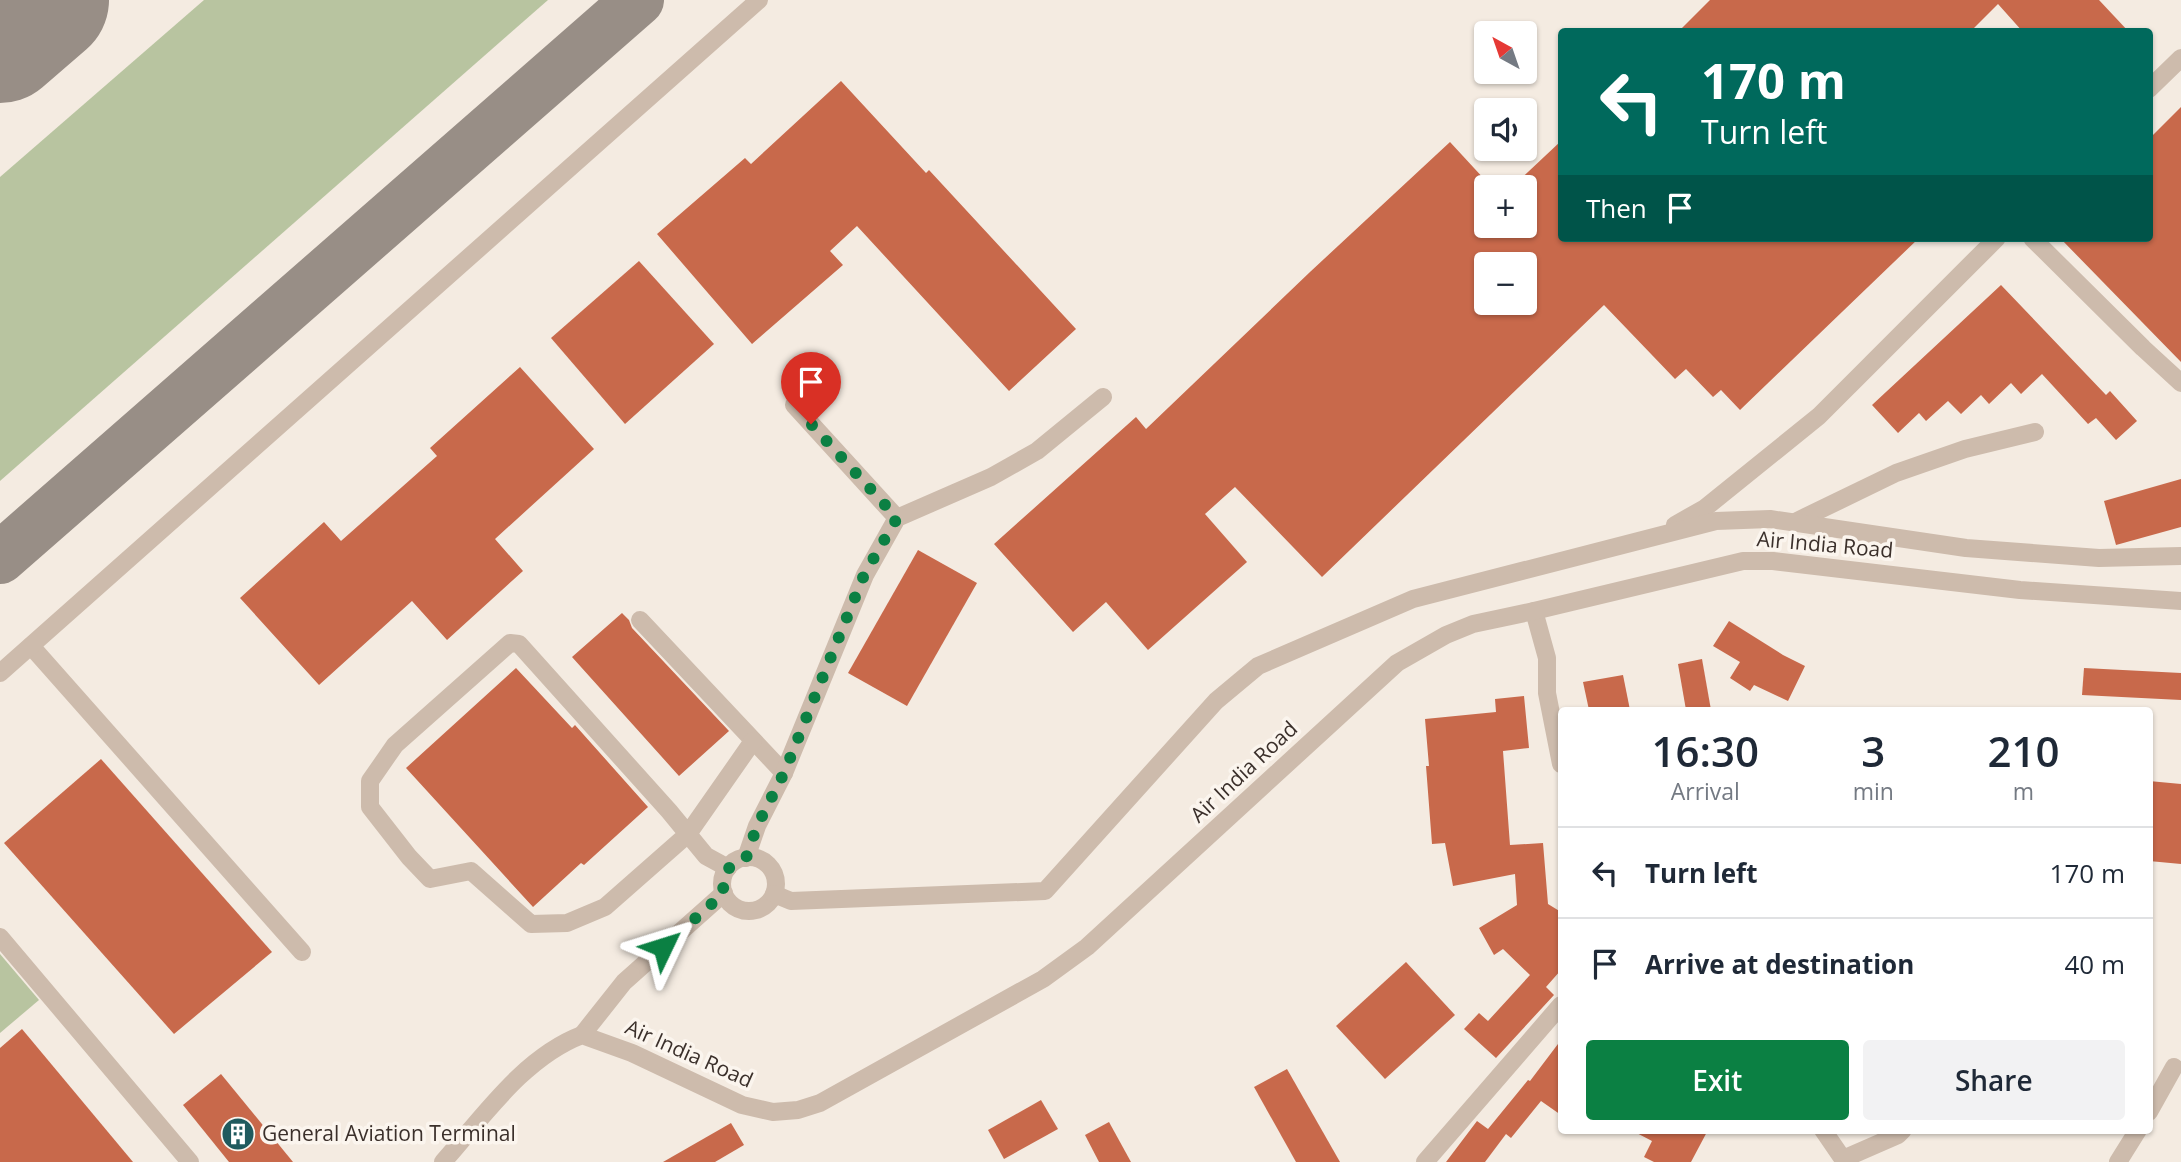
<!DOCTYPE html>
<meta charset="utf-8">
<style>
:root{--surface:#fff;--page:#f2f2f3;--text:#1f2937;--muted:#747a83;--line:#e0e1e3;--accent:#0b8043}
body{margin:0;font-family:"Open Sans",sans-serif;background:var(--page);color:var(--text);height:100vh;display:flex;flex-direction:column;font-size:26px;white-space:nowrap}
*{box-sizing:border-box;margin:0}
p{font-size:23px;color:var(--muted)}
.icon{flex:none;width:38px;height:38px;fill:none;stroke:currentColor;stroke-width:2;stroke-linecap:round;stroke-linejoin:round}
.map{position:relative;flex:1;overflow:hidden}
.side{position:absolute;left:1558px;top:707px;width:595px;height:427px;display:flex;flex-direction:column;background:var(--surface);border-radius:7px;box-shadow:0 2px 5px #0004}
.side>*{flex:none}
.hud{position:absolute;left:1558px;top:28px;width:595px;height:214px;border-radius:7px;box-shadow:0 2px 5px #0004;background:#00695c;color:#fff;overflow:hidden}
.needle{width:46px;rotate:320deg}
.buttons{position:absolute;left:1474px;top:21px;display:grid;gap:14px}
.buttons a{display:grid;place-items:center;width:63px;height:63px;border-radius:7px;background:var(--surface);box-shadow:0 2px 5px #0004;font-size:35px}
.pin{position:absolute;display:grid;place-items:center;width:60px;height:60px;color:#fff;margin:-72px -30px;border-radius:50% 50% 50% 0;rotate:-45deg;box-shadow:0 0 7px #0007}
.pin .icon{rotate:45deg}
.me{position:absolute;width:77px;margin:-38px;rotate:49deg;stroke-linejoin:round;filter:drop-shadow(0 0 5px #0008)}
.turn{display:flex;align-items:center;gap:24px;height:147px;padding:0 28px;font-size:32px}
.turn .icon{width:91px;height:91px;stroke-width:2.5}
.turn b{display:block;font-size:49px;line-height:60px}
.then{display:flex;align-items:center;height:66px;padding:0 28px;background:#0003;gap:14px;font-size:26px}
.eta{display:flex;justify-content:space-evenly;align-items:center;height:119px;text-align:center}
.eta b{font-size:42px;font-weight:600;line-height:49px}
.action{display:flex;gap:14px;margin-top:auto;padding:14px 28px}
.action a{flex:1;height:80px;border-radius:7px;background:var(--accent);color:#fff;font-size:28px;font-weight:600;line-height:80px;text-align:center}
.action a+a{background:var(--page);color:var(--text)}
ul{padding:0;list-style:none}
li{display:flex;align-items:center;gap:21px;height:91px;padding:0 28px;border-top:2px solid var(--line)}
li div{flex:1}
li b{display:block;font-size:26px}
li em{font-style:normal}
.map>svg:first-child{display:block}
</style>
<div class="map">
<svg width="2181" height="1162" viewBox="0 0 2181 1162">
<rect width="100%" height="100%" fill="#f4ebe1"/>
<!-- green -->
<g fill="#b8c4a0">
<path d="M204,0H548L0,481V177Z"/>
<path d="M0,954L39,1000L0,1033Z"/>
</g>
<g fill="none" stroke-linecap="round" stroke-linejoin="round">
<!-- taxiway -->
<path stroke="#988e86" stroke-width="52" d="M0,558L638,0"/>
<!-- runway -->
<path stroke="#988e86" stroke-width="130" d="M0,38L44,0"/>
</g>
<!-- building -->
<g fill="#c8694b" fill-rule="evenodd">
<path d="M1710,0H2099L2129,32H2023L1998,4L1970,32H1678Z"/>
<path d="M841,81L926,173L929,170L1076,329L1009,391L857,226L830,251L843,265L752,344L657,234L745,158L751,164Z"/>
<path d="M2181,107V362L2060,238H2149V139Z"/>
<path d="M1561,141V238H1919L1740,410L1721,390L1713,397L1686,369L1675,379L1604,305L1322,577L1235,487L1205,514L1247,562L1148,650L1106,602L1073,632L994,544L1136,417L1146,429L1310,272L1450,142L1486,181V226H1524V187H1512ZM1486,264H1524V303H1486Z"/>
<path d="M639,261L714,344L625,424L551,338Z"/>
<path d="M2001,285L2106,395L2110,391L2137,421L2116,440L2096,418L2088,424L2042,374L2021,394L2011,383L1989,404L1981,395L1961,414L1948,401L1926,421L1919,413L1898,433L1872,405Z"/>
<path d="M520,367L594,449L495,539L523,571L447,640L412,601L319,685L240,598L324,522L341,541L437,456L430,448Z"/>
<path d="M2181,479V527L2116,545L2104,501Z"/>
<path d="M918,550L977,583L907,706L848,673Z"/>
<path d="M622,613L629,620L632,628L729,731L679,776L572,657Z"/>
<path d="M1729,621L1783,655L1805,666L1788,701L1754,685L1750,691L1730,678L1740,662L1713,646Z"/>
<path d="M1702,659L1711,710H1686L1678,664Z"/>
<path d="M516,668L572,728L575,725L648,807L584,865L581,863L533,907L406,768Z"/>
<path d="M2084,668L2181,673V700L2082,695Z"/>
<path d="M1623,675L1630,710H1589L1583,682Z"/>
<path d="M1524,696L1529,748L1503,751L1510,845L1543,843L1548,904L1561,912V970L1546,987L1554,995L1496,1058L1464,1029L1479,1013L1488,1021L1530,975L1503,949L1494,955L1479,928L1517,905L1515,874L1453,886L1445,843L1432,844L1426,766H1429L1425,719L1496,712L1495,699Z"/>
<path d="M101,759L272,952L174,1034L4,843Z"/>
<path d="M2149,781L2181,784V864L2149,861L2151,814H2149Z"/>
<path d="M1406,962L1455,1015L1385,1079L1336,1026Z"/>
<path d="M22,1029L133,1162H0V1048Z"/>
<path d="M1561,1040V1115L1541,1101L1511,1138L1506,1134L1485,1162H1446L1477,1121L1488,1129L1528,1080L1530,1081Z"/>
<path d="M1287,1069L1340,1162H1296L1254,1087Z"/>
<path d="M221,1074L293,1162H229L183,1105Z"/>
<path d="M1041,1100L1058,1129L1004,1159L988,1130Z"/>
<path d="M1109,1122L1131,1162H1099L1085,1135Z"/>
<path d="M731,1123L744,1145L715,1162H663Z"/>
<path d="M1631,1130H1708L1691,1162H1654L1644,1157L1652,1141Z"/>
</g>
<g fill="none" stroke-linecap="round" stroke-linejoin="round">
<!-- minor -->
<g stroke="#cdbbac" stroke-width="18">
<path d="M2149,89L2181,58"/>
<path d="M2032,238L2143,348L2181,383"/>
<path d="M794,405L897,518"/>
<path d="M1797,521L1896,473L1965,449L2035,432"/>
<path d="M1675,525L1705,508L1819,416L1997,238"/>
<path d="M1534,611L1547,658V693L1561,764"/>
<path d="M640,620L784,773"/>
<path d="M31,646L302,952"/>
<path d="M0,673L759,0"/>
<circle cx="749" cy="884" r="27"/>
<path d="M746,858L757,826L784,773L865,575L897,518L991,477L1037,451L1103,397"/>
<path d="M728,868L706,856L669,811L519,644L510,643L395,745L370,781V807L409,857L430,879L471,871L531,924L567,923L605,907L688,834L753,741"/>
<path d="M774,894L791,901L1045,891L1216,701L1258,666L1413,599L1716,521L1770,519L1966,548L2099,558L2181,556"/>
<path d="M0,937L190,1162"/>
<path d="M582,1035L624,982L724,893"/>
<path d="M2149,1112L2174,1067"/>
<path d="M1823,1130L1845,1162"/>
<path d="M1843,1159L1898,1135L1903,1130"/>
<path d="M443,1162C483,1117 524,1057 582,1035L632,1053L742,1105L773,1112L798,1110L820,1103L1043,979L1087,947L1397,663L1446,635L1473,624L1534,611L1743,561H1773L2020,590L2181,601"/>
<path d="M1425,1162L1561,1005"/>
<path d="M2118,1162L2138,1130"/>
</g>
</g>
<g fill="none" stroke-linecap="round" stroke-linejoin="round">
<!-- route -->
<path stroke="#0b8043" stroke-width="12" stroke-dasharray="0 21.6" d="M663,947L724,893C720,874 729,864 746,858L757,826L784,773L864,575L897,518L811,424"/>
</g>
<!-- icons -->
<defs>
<symbol id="building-disc" viewBox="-11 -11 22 22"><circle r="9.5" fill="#1f5a5e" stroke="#fbf5ee"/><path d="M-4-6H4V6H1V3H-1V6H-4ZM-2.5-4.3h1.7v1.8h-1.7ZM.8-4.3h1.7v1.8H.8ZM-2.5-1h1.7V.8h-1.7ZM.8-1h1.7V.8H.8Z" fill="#fff"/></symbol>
</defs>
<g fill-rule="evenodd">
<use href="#building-disc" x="219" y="1115" width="38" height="38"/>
</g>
<g text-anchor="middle" stroke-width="7" stroke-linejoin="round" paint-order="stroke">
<!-- street labels -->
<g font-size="21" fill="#3b302b" stroke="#fbf5ee">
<text transform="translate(1825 545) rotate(5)" y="7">Air India Road</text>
<text transform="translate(1244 772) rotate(-43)" y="7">Air India Road</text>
<text transform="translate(689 1054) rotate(24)" y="7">Air India Road</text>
</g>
<!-- poi labels -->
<g font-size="21" fill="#3b302b" stroke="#fbf5ee" text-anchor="start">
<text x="262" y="1141">General Aviation Terminal</text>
</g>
</g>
</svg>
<div class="buttons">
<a><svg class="needle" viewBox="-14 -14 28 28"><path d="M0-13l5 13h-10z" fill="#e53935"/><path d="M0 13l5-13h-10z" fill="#747a83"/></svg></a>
<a><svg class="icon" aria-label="sound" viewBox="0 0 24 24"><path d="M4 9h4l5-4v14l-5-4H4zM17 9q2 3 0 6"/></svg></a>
<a>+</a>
<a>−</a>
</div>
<div class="pin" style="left:811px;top:424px;background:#d93025"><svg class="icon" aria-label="arrive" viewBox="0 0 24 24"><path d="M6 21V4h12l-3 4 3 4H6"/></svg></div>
<svg class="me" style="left:663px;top:947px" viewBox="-20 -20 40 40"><path d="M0-17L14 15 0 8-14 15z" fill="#0b8043" stroke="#fff" stroke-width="4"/></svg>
<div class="hud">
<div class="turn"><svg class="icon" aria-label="left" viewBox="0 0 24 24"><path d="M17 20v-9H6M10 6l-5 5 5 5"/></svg><div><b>170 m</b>Turn left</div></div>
<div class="then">Then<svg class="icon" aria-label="arrive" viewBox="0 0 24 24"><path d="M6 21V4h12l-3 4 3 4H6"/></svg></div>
</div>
<section class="side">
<div class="eta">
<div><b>16:30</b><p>Arrival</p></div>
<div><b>3</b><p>min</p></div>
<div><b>210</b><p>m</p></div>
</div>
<ul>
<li><svg class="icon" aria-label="left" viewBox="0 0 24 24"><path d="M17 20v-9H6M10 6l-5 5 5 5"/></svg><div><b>Turn left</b></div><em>170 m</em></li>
<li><svg class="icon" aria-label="arrive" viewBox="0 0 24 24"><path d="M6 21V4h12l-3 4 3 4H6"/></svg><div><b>Arrive at destination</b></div><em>40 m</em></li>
</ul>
<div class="action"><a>Exit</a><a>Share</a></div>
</section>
</div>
